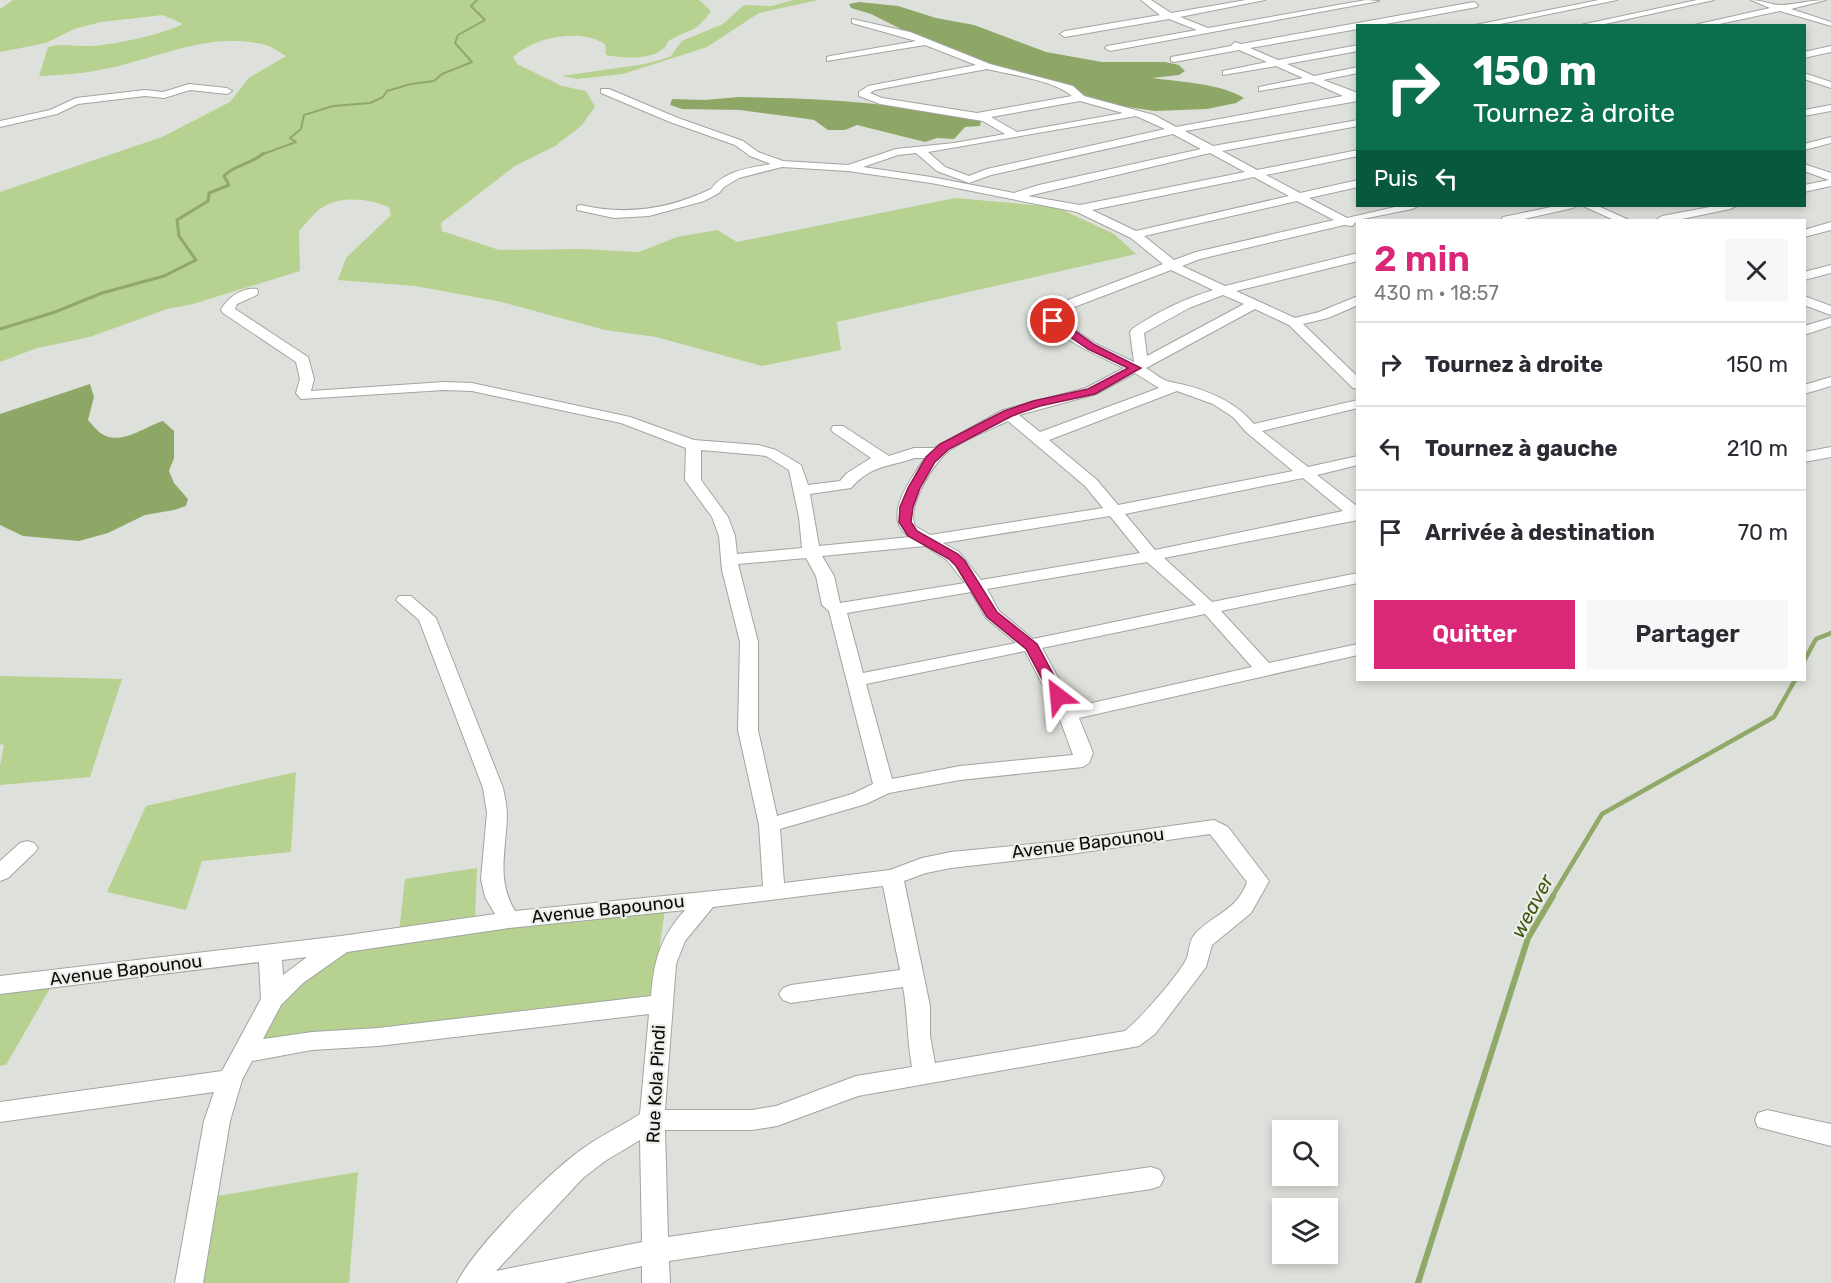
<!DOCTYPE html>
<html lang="fr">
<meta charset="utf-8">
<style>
:root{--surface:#fff;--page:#f7f7f7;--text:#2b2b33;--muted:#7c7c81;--line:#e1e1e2;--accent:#db2777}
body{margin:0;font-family:Rubik,sans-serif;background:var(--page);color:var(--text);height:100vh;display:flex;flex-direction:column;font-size:22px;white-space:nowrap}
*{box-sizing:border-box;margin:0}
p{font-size:20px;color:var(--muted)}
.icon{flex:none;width:33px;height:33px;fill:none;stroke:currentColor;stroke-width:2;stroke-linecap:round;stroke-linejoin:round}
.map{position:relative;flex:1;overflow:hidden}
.sheet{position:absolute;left:1356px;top:219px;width:450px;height:462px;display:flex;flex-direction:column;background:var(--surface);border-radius:0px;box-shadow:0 3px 9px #0003}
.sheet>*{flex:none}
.hud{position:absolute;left:1356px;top:24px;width:450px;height:183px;border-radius:0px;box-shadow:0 3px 9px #0003;background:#0b6e4f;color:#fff;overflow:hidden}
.tools{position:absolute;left:1272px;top:1120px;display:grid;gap:12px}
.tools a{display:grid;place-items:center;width:66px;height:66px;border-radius:0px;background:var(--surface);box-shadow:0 3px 9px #0003;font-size:30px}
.pin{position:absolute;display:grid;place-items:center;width:51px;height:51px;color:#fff;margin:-26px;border:3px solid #fff;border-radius:50%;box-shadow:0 2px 6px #0007}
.me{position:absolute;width:66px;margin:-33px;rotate:331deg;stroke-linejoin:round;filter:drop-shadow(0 0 4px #0008)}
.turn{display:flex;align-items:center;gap:21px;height:126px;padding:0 18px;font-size:27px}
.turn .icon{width:78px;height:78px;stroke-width:2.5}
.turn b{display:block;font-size:42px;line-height:51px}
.then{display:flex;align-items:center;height:57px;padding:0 18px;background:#0003;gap:12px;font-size:22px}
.round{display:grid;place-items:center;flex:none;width:63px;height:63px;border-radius:0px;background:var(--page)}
.head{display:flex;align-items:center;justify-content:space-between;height:102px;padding:0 18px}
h1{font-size:36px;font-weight:600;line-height:45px;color:var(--accent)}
.button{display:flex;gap:12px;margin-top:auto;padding:12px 18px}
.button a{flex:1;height:69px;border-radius:0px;background:var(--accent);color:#fff;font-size:24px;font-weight:600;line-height:69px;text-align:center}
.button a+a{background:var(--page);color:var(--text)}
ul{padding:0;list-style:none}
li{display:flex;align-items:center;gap:18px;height:84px;padding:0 18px;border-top:2px solid var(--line)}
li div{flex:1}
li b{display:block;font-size:22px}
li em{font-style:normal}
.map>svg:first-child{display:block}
</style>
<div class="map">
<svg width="1831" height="1283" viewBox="0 0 1831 1283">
<rect width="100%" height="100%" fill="#dee1db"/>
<!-- green -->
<g fill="#b6d190">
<path d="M13,0H699L711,11C695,34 691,28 670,40C667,42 667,45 665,47C652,61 622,58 606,55L605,44C578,28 535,37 513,57L517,64L562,86L586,91L595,107L581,126L555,146L515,166L441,223L442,231L499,250L581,249L639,252L677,237L717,230L737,242L955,198L1056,207L1114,234L1136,254L837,322L841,350L762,366L656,337L605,330L502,302L415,286L338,280L346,258L391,215L389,207C371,199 341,195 323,207C314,212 307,223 299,231L300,271L193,304L167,309L90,337L37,348L0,362V192L162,137L230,102L249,78L286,56C279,52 270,45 262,44C211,34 173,52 126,64C98,72 69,75 39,76L48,47C63,43 70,46 85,46C107,47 164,34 183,24L163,15L101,22L74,29L46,43L0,52V9Z"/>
<path d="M793,0H819L759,13L707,47L623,74L577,79L562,76L645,64L670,57L682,41L723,24L744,5L772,6Z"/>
<path d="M0,676L122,679L90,777L0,785V766L4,745L0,744Z"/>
<path d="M296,772L291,852L202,861L186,910L107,892L146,806Z"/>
<path d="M477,868L475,922L399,932L405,879Z"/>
<path d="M665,909L652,1000L258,1045L290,987L343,948Z"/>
<path d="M52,985L6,1065L0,1066V992Z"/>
<path d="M358,1172L349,1283H199L212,1197Z"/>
</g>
<!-- forest -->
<g fill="#8ea767">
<path d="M859,2L898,6L936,18L974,25L1046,52L1102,62H1165L1179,65L1185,71L1179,75L1152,78C1181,82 1219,83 1244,98L1236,103L1207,109L1155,111L1108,104L1042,79L988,65L925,41L871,14L851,8L849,4Z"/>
<path d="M739,97C820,98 903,103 981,120L980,126L965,127L954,139L937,138L925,142L857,125L845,130H828L814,120L801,118L740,110L682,109L670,105L672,99L705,100Z"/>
<path d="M90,384L94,397L88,420C92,424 97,431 102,434C121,446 146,426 163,421L174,431V458L169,471L174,483L188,499L186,506L174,510L145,515L108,533L79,541L23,536L0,525V414Z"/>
</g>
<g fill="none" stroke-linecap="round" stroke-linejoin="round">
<!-- stream-far3 -->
<path stroke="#90a969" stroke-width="2" d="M263,154L296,142L290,138L301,129L304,115L333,106L370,103L383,97L387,91L411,84L434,81L442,74L472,62L455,43L458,35L485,20L471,6L477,0"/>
<!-- stream-far2 -->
<path stroke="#90a969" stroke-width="3" d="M0,329L55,312L102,293L164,276L196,260L179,236L177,220L208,201L209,193L229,185L224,176C233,165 250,165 264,153"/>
<!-- stream-far1 -->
<g stroke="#90a969" stroke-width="4.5">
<path d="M1804,661L1816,639L1831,633"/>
<path d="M1552,897L1602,814L1774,717L1795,680"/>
</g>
<!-- stream -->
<path stroke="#90a969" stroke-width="6" d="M1418,1283L1528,938L1553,896"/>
<defs>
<g id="minor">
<path d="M1141,0H1151L1171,13L1246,0H1265L1180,17L1208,28L1366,0L1379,1L1110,51L1105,48L1107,46L1197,30L1169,19L1065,37L1060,34L1065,31L1160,15Z"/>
<path d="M1599,0H1617L1491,26H1470Z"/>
<path d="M1697,0H1714L1596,26H1576Z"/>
<path d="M1751,0C1762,0 1774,6 1783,5C1798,4 1811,0 1826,0L1791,9L1831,22V26L1780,11L1710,26H1690L1770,8Z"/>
<path d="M1474,2L1478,5L1477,7L1375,26H1358V29L1250,48L1278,60L1358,45V51L1287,64L1314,76L1358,67V73L1323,80L1358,93V101L1185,131L1213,146L1358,120V126L1222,151L1257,170L1358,150V156L1266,175L1300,193L1358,180V187L1309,198L1347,218L1399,206H1418L1412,209L1358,220L1352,226L1344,225L1200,259L1182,266L1225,286L1358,253V261L1236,291L1295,318L1319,312L1358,296V305L1328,318L1303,324L1358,377V389L1353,388L1289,325L1255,309L1146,368C1153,372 1163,381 1171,382C1202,388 1233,399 1254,424L1358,400V408L1262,431L1308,467L1358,456V465L1317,475L1358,507V520L1164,558L1212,602L1358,573V583L1221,611L1269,663L1358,644V655L1079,718L1093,753L1089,763L1083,767L960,780L889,793L866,804L780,829L784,883L890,870L922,858L951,852L1063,841L1214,820L1228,827L1269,881L1251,913L1212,945L1206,967L1155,1034L1139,1046L858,1096L777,1126L752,1130H665L668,1237L1151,1167L1160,1170L1164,1178L1160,1186L1151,1189L669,1261L670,1283H642V1266L564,1283H457C473,1248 555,1166 588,1145C604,1134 623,1125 640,1114L649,1014L378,1046L312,1050L252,1061L242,1080L230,1121L203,1283H175L204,1121L214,1092L0,1122V1102L222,1071L261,999L259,962L0,994V976L341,936L495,914L485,897L481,879L487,813L483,788L419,620L396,600L399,596H411L436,618L503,788C505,797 507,807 507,816C506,851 496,879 515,911L763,886L759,825L738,730L740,642L722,570L719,536L712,517L685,480L686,448L621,423L472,391L444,390L301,399L296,393L300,379L296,362L223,313L221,310C227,298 242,287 257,289L258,292L257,295L237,304L235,309L308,357L314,379L311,391L444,382L472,383L630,417L694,440L758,445L776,450L801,465L808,485L840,481L847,473L871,458L833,432L831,429L833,426H843L889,456L914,448H934L1003,410L1086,388L1124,368C1099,356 1054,338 1042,312L1044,309L1163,264L1131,238L1077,212L931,183L848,171L782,167L739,178L724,187L719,193L704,201L649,216L614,218L577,210V206L581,205C627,216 669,209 711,189C725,170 750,168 771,164L750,156L735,145L670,122L601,93V89H609L678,118L743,141L758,152L783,161L848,165L896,149L954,143L1005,134L983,121L880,104L859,96V92L868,86L976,65L925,45L827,61V57L830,56L916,41L852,23V19L910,32L990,64L1073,86L1084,96L1154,115L1176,127L1343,96L1312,82L1259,91V87L1303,78L1276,66L1223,75V71L1267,62L1239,50L1174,62L1171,61V57L1231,46L1235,42L1241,44ZM987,69C1011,75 1054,80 1072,96L977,113L882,98L870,93L875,90ZM1080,101L1123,113L1017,132L991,117ZM1136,116L1165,129L987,169L969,176L945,167L928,152ZM1173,134L1201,149L1039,185L1014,193L931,177L863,167L898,155L916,153L937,171L969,183L991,175ZM1210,153L1245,172L1080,205L1028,196ZM1254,177L1289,196L1136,231L1092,210ZM1297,201L1334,220L1196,252L1174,260L1144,236ZM1171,270L1213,290C1184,299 1157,312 1132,329L1130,332L1134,362L1096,344L1059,319L1056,314ZM1223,295L1244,304L1147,356L1144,333L1189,308ZM1135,373L1159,388L1040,432L1019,415L1096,394ZM1177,391L1213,404L1233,417L1246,432L1293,471L1118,505L1097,480L1049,440ZM1008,421L1085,486L1103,508L930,535L915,526C906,507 934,461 950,450C968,438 989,430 1008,421ZM701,450L758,455L766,456L789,470L799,517L802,548L737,554L735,536L728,517L701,480ZM915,458H925C911,479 880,519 910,537L819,546L810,494L851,488C871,465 888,467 915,458ZM1303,478L1343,511L1155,550L1125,514ZM1110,516L1140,553L981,580L959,552L943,543ZM925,546L947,560L965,583L840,603L834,576L822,556ZM806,558L816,576L822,605L829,611L873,784L852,794L777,816L758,730V642L738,564ZM1147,562L1196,605L1033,639L999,611L987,589ZM971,592L986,618L1016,643L863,673L847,613ZM1205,614L1252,667L1074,707L1042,648ZM1025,651L1058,714L1073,755L960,766L892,779L866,684ZM1210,834L1247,882C1237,911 1213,914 1195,934C1188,942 1190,952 1186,960C1176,978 1141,1018 1125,1031L935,1063L930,1036V1006L904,881L926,873L951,868L1063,855ZM883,886L900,970L791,985L783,988L779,994L783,1000L791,1003L903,987C908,1014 907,1040 912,1067L856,1076L776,1106L752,1110H665L676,964L685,941L713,907ZM685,910C660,938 654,960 651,996L378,1028L312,1032L263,1039L281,1005L303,983L347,952L509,928ZM307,957L283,975L282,960ZM640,1140L642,1242L496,1271L583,1178L605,1161Z"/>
<path d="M1831,46V52L1804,58V52Z"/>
<path d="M1804,73L1831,82V88L1804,79Z"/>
<path d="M189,84L227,88L232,91L227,94L190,90L164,98L145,96L78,104L57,114L0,127V121L50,110L76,98L145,90L163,92Z"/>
<path d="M1831,105V111L1804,116V110Z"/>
<path d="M1831,137V143L1804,150V144Z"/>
<path d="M1804,164L1831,173V186L1804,192V185L1829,180L1804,171Z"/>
<path d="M1556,206H1575L1573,208L1520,220H1501L1503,217Z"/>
<path d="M1583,206H1598L1629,220H1614Z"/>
<path d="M1715,206H1736L1730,209L1677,220H1656L1662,216Z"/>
<path d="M1831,222V230L1804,237V230Z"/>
<path d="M1831,265V273L1804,280V272Z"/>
<path d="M1804,296L1831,306V315L1804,305Z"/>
<path d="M1831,318V326L1804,335V326Z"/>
<path d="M1831,377V386L1804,394V385Z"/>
<path d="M1831,447V457L1804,462V452Z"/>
<path d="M27,841L34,843L38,848L34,853L8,878L0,881V861L20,843Z"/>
<path d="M1767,1110L1831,1124V1146L1758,1127L1755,1120L1758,1113Z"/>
</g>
</defs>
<!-- minor casing -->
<use href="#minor" stroke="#a2a4a0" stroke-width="2"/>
<!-- minor -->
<use href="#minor" fill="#fff" fill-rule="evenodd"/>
</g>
<!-- route -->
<path fill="#db2777" stroke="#8e194d" stroke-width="1.5" d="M1050,318H1057L1095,345L1141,368L1095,394L1040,406L1012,416L949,449L935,462L920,488L913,507L911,522L917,531L958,554L965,561L997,612L1037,644L1065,696L1058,700L1051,696L1026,649L987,617L956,566L949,559L908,536L899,522L900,507L908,488L926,457L940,444L1004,411L1033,401L1088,389L1128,368L1088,349L1050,323Z"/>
<g text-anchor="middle" stroke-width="4.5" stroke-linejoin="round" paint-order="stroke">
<!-- near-street labels -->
<g font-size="18" fill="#0c0c0b" stroke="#eceee9">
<text transform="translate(1088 843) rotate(-7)" y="6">Avenue Bapounou</text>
<text transform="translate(608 909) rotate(-6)" y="6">Avenue Bapounou</text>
<text transform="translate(126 970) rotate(-7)" y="6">Avenue Bapounou</text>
<text transform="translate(656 1084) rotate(-87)" y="6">Rue Kola Pindi</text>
</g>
<!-- near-water labels -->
<g font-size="20" font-style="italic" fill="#3e550e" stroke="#eceee9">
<text transform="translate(1532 906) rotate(-62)" y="7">weaver</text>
</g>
</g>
</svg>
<div class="tools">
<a><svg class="icon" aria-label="search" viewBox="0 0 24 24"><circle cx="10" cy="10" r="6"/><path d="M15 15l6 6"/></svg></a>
<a><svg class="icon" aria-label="layers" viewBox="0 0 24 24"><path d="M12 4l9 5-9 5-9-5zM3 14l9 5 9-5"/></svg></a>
</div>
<div class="pin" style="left:1053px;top:321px;background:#d93025"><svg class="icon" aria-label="arrive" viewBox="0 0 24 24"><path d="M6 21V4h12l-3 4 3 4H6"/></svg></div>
<svg class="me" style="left:1058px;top:696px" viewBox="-20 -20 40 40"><path d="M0-17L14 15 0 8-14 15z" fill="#db2777" stroke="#fff" stroke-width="4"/></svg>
<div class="hud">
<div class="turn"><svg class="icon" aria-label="right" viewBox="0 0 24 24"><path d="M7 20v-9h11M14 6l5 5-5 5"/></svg><div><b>150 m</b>Tournez à droite</div></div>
<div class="then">Puis<svg class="icon" aria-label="left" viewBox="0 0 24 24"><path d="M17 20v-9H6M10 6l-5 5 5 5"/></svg></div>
</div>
<section class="sheet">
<div class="head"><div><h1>2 min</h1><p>430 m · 18:57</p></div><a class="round"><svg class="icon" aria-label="close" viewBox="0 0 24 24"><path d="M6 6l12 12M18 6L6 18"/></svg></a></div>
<ul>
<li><svg class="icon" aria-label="right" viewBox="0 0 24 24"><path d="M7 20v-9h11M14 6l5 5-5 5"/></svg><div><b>Tournez à droite</b></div><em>150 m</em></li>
<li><svg class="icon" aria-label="left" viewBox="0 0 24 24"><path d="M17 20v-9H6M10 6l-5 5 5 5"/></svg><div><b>Tournez à gauche</b></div><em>210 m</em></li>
<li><svg class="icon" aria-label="arrive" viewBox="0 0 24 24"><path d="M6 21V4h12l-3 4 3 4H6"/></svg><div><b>Arrivée à destination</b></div><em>70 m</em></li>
</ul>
<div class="button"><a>Quitter</a><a>Partager</a></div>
</section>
</div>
